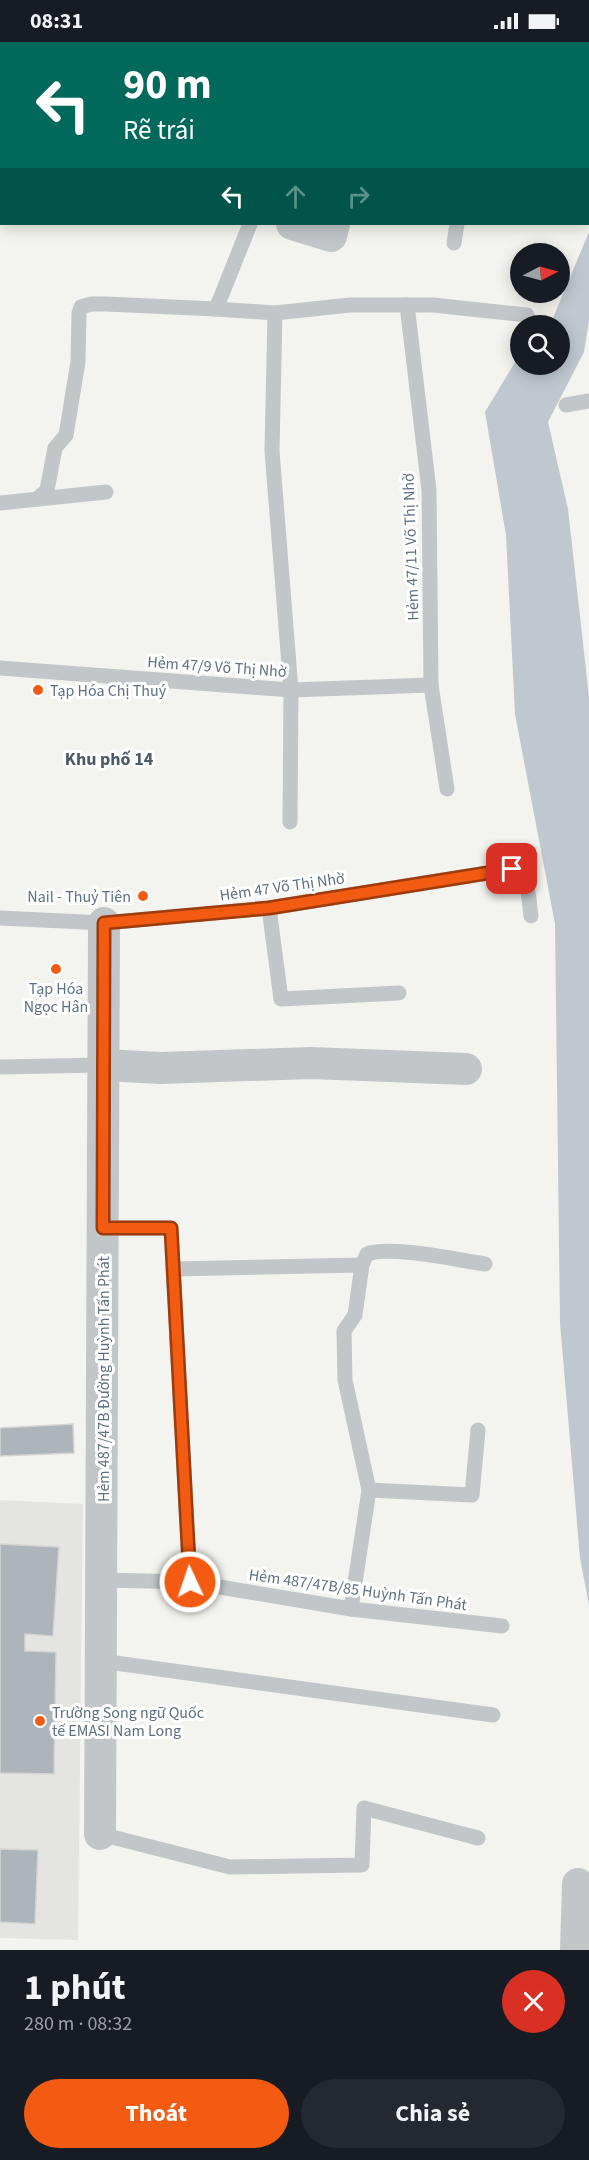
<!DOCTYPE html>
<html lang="vi">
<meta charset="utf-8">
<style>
:root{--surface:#171b24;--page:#242831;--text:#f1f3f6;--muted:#9ea1a6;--accent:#f25b11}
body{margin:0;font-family:"Source Sans 3",sans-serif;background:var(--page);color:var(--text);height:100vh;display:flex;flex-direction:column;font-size:22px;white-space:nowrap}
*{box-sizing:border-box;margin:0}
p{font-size:20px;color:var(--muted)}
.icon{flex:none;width:33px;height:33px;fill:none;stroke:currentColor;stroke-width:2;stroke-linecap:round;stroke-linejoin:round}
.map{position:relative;height:1908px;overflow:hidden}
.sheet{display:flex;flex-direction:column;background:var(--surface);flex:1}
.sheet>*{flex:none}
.guide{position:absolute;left:0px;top:0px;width:590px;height:183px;box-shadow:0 3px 15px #0003;background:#00695c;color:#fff;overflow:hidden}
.needle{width:39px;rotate:84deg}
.controls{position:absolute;left:510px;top:201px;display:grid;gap:12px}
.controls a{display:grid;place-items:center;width:60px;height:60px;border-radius:50%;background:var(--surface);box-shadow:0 3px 15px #0003;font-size:30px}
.pin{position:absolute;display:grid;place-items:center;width:51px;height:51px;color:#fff;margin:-26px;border-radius:12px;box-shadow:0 3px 9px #0006}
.me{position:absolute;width:66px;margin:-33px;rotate:357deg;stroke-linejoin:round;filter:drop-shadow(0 0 4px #0008)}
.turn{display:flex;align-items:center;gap:21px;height:126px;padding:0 24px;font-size:27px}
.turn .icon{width:78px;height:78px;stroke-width:2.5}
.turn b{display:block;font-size:42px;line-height:51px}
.lanes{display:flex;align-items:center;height:57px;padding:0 24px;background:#0003;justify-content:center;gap:30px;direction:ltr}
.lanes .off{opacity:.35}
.round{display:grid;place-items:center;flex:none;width:63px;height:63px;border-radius:32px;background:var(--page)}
.headline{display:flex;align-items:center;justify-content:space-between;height:102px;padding:0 24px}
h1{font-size:36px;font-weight:700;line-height:45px}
.cta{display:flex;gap:12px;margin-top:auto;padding:12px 24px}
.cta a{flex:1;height:69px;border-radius:36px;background:var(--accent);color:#fff;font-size:24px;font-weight:700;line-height:69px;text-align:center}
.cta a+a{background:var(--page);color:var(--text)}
.status{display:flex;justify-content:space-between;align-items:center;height:42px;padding:0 30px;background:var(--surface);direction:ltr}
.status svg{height:16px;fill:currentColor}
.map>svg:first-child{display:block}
</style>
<div class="status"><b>08:31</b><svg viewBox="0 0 49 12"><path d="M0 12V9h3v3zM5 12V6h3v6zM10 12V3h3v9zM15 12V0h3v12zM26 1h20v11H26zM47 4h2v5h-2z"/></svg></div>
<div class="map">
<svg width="589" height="1908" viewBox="0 0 589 1908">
<rect width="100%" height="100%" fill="#f3f4ef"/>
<!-- built -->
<path fill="#e4e5e3" d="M0,1458L83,1462L78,1898L0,1896Z"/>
<!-- water -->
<path fill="#bec8ce" d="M589,190V279L584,310L548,380L568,467L589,655V1563L580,1516L560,1281L555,882L515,672L506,493L485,370L520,312V322H560V284L546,283L553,276Z"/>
<!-- building -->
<g fill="#adb4ba" stroke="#d4d5d2" stroke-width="1.5">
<path d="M73,1382L74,1411L0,1414V1386Z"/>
<path d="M0,1502L59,1505L53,1594L25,1592V1609L56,1610L54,1732L0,1731Z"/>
<path d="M0,1807L38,1808L35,1882L0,1880Z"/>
</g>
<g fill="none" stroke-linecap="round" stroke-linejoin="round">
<!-- service -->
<g stroke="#c2c6c9" stroke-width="15">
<path d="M502,2V0"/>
<path d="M578,2L579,0"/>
<path d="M454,201L457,182"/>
<path d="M407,263L429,448L431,643L447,747"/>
<path d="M216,267L275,271L350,263H433L527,273"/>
<path d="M275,271L272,409L291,648L290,780"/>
<path d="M566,363L589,359"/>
<path d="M37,457L47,448L55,406L66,393L78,320L79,271L81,265L91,262H106L216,267L250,182"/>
<path d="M0,461L106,450"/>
<path d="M0,626L291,648L431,643"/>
<path d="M269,866L281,957L399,951"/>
<path d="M0,876L104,881L269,866L512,827C531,836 528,856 531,874"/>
<path d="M0,1025L104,1023"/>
<path d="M103,1186H171L190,1540"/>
<path d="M173,1227L362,1223"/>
<path d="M369,1448L472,1453L478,1388"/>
<path d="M102,1538L190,1540L351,1567L502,1584"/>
<path d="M351,1567L369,1448L345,1338L344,1289L355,1273L362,1223L367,1212C390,1203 458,1218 485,1222"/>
<path d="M101,1619L493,1673"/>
<path d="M100,1792L230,1825L362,1823L364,1766L478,1796"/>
</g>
<!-- minor -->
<g stroke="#c2c6c9" stroke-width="32">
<path d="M309,0L314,2"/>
<path d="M0,148H2"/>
<path d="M292,182L331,194L334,182"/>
<path d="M104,1023L161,1026L311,1021L466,1027"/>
<path d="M100,1792L104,881"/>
<path d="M576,1908L578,1842"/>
</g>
</g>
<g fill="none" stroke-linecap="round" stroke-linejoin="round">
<defs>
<path id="route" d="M190,1540L171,1186H103L104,881L269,866L512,827"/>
</defs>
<!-- route casing -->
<use href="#route" stroke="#9d3b0b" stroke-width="15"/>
<!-- route -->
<use href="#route" stroke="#f25b11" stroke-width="10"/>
</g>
<!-- markers -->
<g fill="#f25b11" stroke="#fff" stroke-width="2">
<circle cx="38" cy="648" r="6"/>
<circle cx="143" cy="854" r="6"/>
<circle cx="56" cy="927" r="6"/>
<circle cx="40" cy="1679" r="6"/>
</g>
<g text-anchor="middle" stroke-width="6" stroke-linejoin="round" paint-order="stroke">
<!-- street labels -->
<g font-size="16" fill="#607083" stroke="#fff">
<text transform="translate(410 505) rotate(-92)" y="6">Hẻm 47/11 Võ Thị Nhờ</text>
<text transform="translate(217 624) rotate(4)" y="6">Hẻm 47/9 Võ Thị Nhờ</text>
<text transform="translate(282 844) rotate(-8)" y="6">Hẻm 47 Võ Thị Nhờ</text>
<text transform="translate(103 1337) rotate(-90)" y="6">Hẻm 487/47B Đường Huỳnh Tấn Phát</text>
<text transform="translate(358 1547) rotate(8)" y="6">Hẻm 487/47B/85 Huỳnh Tấn Phát</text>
</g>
<!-- poi labels -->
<g font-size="16" fill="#607083" stroke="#fff" text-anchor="start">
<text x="50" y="654">Tạp Hóa Chị Thuý</text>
<text x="131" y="860" text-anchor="end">Nail - Thuỷ Tiên</text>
<text x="56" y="952" text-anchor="middle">Tạp Hóa<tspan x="56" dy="18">Ngọc Hân</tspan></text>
<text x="52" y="1676">Trường Song ngữ Quốc<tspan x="52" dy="18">tế EMASI Nam Long</tspan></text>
</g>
<!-- neighbourhood labels -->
<g font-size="18" font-weight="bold" fill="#4f5a67" stroke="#fff">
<text x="109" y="723">Khu phố 14</text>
</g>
</g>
</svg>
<div class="controls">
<a><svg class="needle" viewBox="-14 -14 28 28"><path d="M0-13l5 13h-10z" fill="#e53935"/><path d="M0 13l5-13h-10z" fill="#9ea1a6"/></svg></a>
<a><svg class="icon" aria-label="search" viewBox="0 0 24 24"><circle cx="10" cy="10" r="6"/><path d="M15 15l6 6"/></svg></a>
</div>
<div class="pin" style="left:512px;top:827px;background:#d93025"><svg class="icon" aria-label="arrive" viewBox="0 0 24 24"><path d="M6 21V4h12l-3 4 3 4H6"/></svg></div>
<svg class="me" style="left:190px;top:1540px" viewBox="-20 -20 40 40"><circle r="17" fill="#f25b11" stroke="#fff" stroke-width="3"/><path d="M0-11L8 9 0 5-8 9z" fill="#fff"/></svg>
<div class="guide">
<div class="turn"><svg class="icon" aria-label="left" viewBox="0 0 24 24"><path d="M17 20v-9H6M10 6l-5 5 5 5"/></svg><div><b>90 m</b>Rẽ trái</div></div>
<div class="lanes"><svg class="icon" aria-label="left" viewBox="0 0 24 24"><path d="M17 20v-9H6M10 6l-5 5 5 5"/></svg><svg class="icon off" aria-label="ahead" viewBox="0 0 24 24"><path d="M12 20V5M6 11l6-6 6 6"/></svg><svg class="icon off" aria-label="right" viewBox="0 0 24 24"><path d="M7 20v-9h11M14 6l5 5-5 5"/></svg></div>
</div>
</div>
<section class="sheet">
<div class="headline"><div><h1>1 phút</h1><p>280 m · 08:32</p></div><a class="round" style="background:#d93025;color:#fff"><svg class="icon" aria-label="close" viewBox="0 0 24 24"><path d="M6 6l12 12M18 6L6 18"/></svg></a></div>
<div class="cta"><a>Thoát</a><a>Chia sẻ</a></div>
</section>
